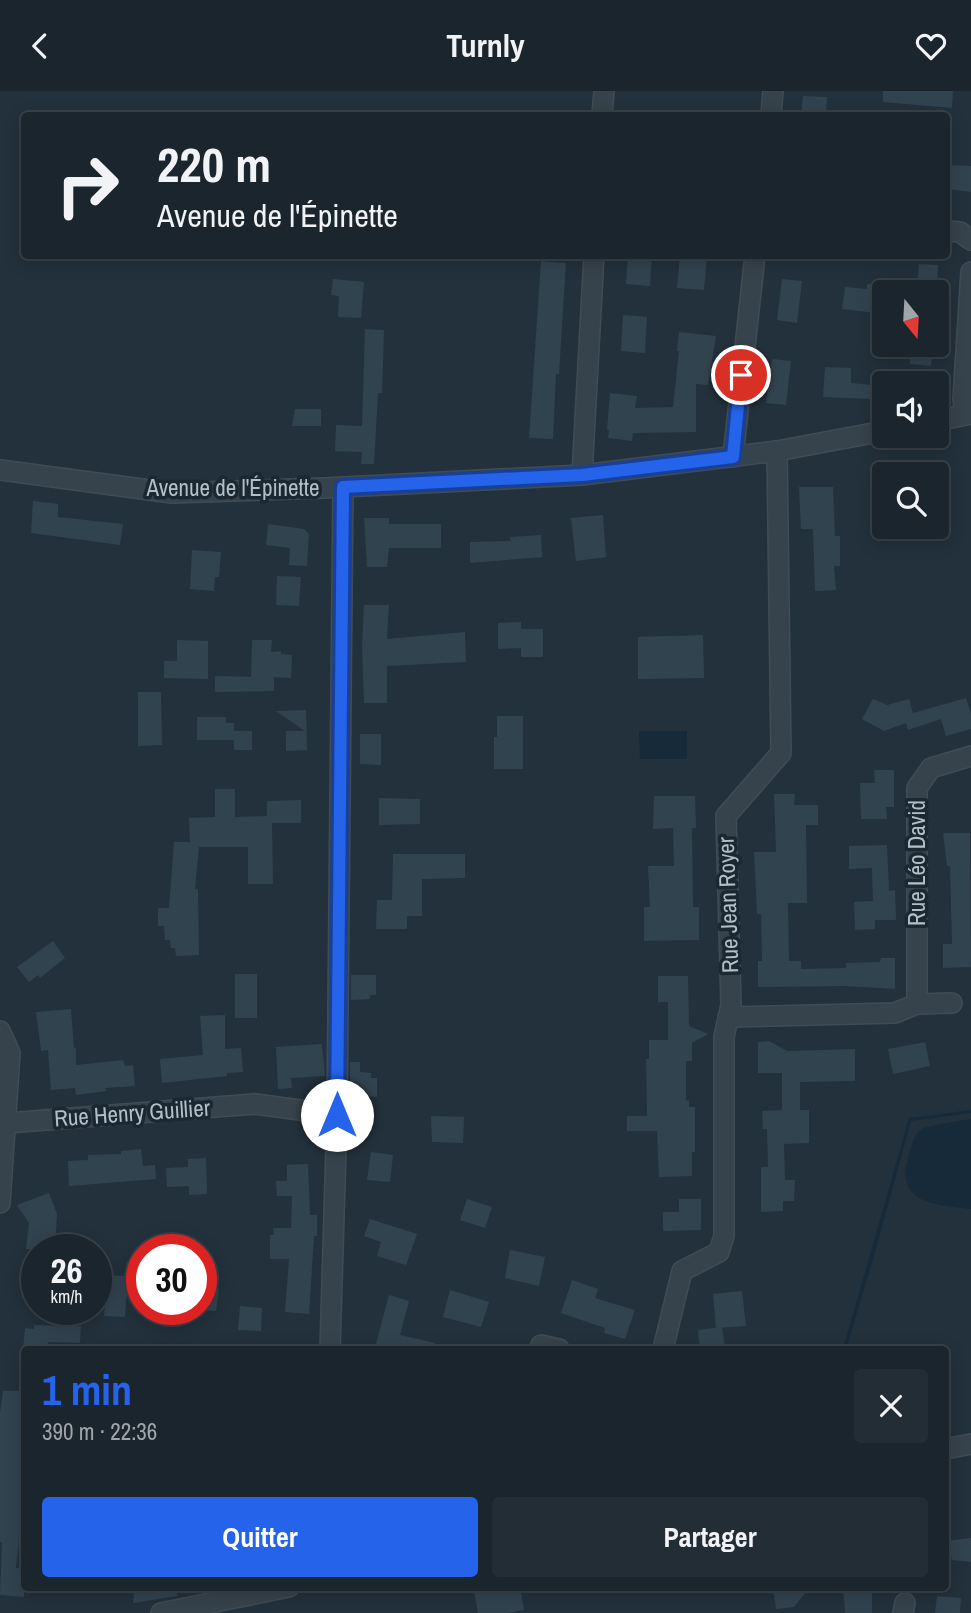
<!DOCTYPE html>
<html lang="fr">
<meta charset="utf-8">
<style>
:root{--surface:#1a252d;--page:#232d35;--text:#f1f3f6;--muted:#9fa5aa;--line:#384249;--accent:#2563eb}
body{margin:0;font-family:"Archivo Narrow",sans-serif;background:var(--page);color:var(--text);height:100vh;display:flex;flex-direction:column;font-size:26px;white-space:nowrap}
*{box-sizing:border-box;margin:0}
p{font-size:23px;color:var(--muted)}
.icon{flex:none;width:38px;height:38px;fill:none;stroke:currentColor;stroke-width:2;stroke-linecap:round;stroke-linejoin:round}
.map{position:relative;flex:1;overflow:hidden}
.side{position:absolute;left:21px;top:1255px;width:928px;height:245px;display:flex;flex-direction:column;background:var(--surface);border-radius:7px;box-shadow:0 4px 18px #0003,0 0 0 2px var(--line)}
.side>*{flex:none}
.guide{position:absolute;left:21px;top:21px;width:929px;height:147px;border-radius:7px;box-shadow:0 4px 18px #0003,0 0 0 2px var(--line);background:#1a252d;color:var(--text);overflow:hidden}
.needle{width:46px;rotate:162deg}
.buttons{position:absolute;left:872px;top:189px;display:grid;gap:14px}
.buttons a{display:grid;place-items:center;width:77px;height:77px;border-radius:7px;background:var(--surface);box-shadow:0 4px 18px #0003,0 0 0 2px var(--line);font-size:35px}
.speed{position:absolute;left:21px;top:1143px;display:flex;gap:14px;font-size:35px;font-weight:700;text-align:center}
.speed>*{display:grid;place-content:center;width:91px;height:91px;border-radius:50%;background:var(--surface);box-shadow:0 4px 18px #0003,0 0 0 2px var(--line);line-height:1}
.speed small{font-size:18px;font-weight:400}
.speed .limit{border:10px solid #d22;background:#fff;color:#111}
.pin{position:absolute;display:grid;place-items:center;width:60px;height:60px;color:#fff;margin:-30px;border:4px solid #fff;border-radius:50%;box-shadow:0 2px 7px #0007}
.me{position:absolute;width:77px;margin:-38px;rotate:0deg;stroke-linejoin:round;filter:drop-shadow(0 0 5px #0008)}
.turn{display:flex;align-items:center;gap:24px;height:147px;padding:0 21px;font-size:32px}
.turn .icon{width:91px;height:91px;stroke-width:2.5}
.turn b{display:block;font-size:49px;line-height:60px}
.round{display:grid;place-items:center;flex:none;width:74px;height:74px;border-radius:7px;background:var(--page)}
.summary{display:flex;align-items:center;justify-content:space-between;height:119px;padding:0 21px}
h1{font-size:42px;font-weight:800;line-height:52px;color:var(--accent)}
.primary-button{display:flex;gap:14px;margin-top:auto;padding:14px 21px}
.primary-button a{flex:1;height:80px;border-radius:7px;background:var(--accent);color:#fff;font-size:28px;font-weight:800;line-height:80px;text-align:center}
.primary-button a+a{background:var(--page);color:var(--text)}
header{display:flex;justify-content:space-between;align-items:center;height:91px;padding:0 21px;background:var(--surface);font-size:32px;font-weight:800}
.map>svg:first-child{display:block}
</style>
<header><svg class="icon" aria-label="back" viewBox="0 0 24 24"><path d="M15 5l-7 7 7 7"/></svg>Turnly<svg class="icon" aria-label="heart" viewBox="0 0 24 24"><path d="M12 20l-8-8c-3-5 5-10 8-4 3-6 11-1 8 4z"/></svg></header>
<div class="map">
<svg width="971" height="1522" viewBox="0 0 971 1522">
<rect width="100%" height="100%" fill="#23313c"/>
<!-- water -->
<g fill="#162a3a">
<path d="M639,640H687V668H640Z"/>
<path d="M971,1019V1022L911,1030L874,1165L846,1258H843L909,1027Z"/>
<path d="M971,1028V1118C937,1114 895,1113 908,1067C911,1058 913,1044 922,1038C929,1034 961,1030 971,1028Z"/>
</g>
<!-- building -->
<g fill="#324350">
<path d="M883,0H953L952,17L883,11Z"/>
<path d="M803,5L827,6L826,24H801Z"/>
<path d="M948,74L971,75V101L947,98Z"/>
<path d="M628,164H652L650,195L626,193Z"/>
<path d="M680,164L707,166L704,199L677,197Z"/>
<path d="M541,170L566,172L559,283H556L553,348L529,347Z"/>
<path d="M919,173L938,174L937,195H934V201H917Z"/>
<path d="M333,188L364,191L361,227L338,226L339,205L331,204Z"/>
<path d="M782,188L802,190L797,232L777,229Z"/>
<path d="M867,193L884,194V223L842,218L845,196L867,198Z"/>
<path d="M623,224L647,226L645,262L621,260Z"/>
<path d="M365,238L384,239L382,302H378L374,373H361L362,361L335,360L336,334L362,335Z"/>
<path d="M679,241L716,245L708,294L696,293V341L633,342L632,350L608,347L609,339H607L610,302L637,305L635,317L673,316L679,260H677Z"/>
<path d="M912,254H933L931,275L910,273Z"/>
<path d="M772,268L791,270L786,314L766,312Z"/>
<path d="M825,276L851,277V292L872,294L871,308L823,306Z"/>
<path d="M295,318H321V335H292Z"/>
<path d="M799,396H833L835,445H840V475H834L836,499L815,500L813,438H801Z"/>
<path d="M33,410L58,413V426L123,433L120,454L31,442Z"/>
<path d="M603,424L606,466L576,470L571,427Z"/>
<path d="M364,427H389V433H441V457H389L387,476H367Z"/>
<path d="M268,433L304,438L309,443L307,475L289,474L290,457L266,454Z"/>
<path d="M541,444L542,466L470,472V451L511,450L510,446Z"/>
<path d="M192,459L221,461L219,486H215L214,500L190,498Z"/>
<path d="M277,485L301,486L299,515L276,514Z"/>
<path d="M364,514H389L387,548L465,541L466,571L387,575V612H364L362,555Z"/>
<path d="M521,531V538H543V566H521V557L498,558V532Z"/>
<path d="M703,544L704,587L638,588V546Z"/>
<path d="M177,549L208,550V588L164,587V570H177Z"/>
<path d="M252,549H272L271,561L281,560V563L292,564L291,587L274,586V600L215,601V585L251,586Z"/>
<path d="M138,601H161L162,654L138,655Z"/>
<path d="M966,607L971,622V638L946,645L941,628L908,639L906,632L884,640L862,628L873,608L887,614L909,608L913,622Z"/>
<path d="M306,619L307,659L286,660V640H305L276,620Z"/>
<path d="M497,625H523V678H494V646H497Z"/>
<path d="M197,626H226V632H234V649H197Z"/>
<rect x="234" y="640" width="18" height="19"/>
<path d="M360,643H381V674L360,673Z"/>
<path d="M874,679H894V716H886L887,728H861L860,692H875Z"/>
<path d="M215,698H235V726L267,725V710L301,709V732H272L273,793H248V756H199L195,798H198L199,864L176,865L175,857H171L170,849H165L164,835H158V817H169L174,751H190L189,727L215,726Z"/>
<path d="M774,703H795L794,714H818V734H806L807,812H788L789,870H801V878L846,877V872L880,871L881,867H895V898L846,895L758,896V870H762L761,823H757L754,761H776Z"/>
<path d="M654,705H695L696,737H692L693,816H699V849L644,850V816H650L648,775H674L673,737L653,738Z"/>
<path d="M379,707L420,708V733L379,734Z"/>
<path d="M943,742H970L971,876L943,877V853H952L950,775H947Z"/>
<path d="M887,754L889,800L895,799L896,829H875V838L855,839L854,811L873,810L872,777L849,778V755Z"/>
<path d="M393,763H465V787L422,788V825H407V838H376L377,809H392Z"/>
<path d="M53,850L65,867L40,887L38,884L29,891L17,876Z"/>
<rect x="235" y="883" width="22" height="44"/>
<path d="M351,884H376V904H370V908L351,909Z"/>
<path d="M658,885H688L689,935L708,943L692,952V970H686V1010L689,1009V1016H695V1061H692V1085L659,1086L657,1040H627V1025H647L646,968H649V949H668V911H658Z"/>
<path d="M71,918L74,957H76V974L123,969L125,975L133,974L135,995L105,997L106,1000L76,1004L75,997L51,999L48,959L41,960L36,921Z"/>
<path d="M225,924V958L241,957L243,981L227,982V985L162,992L160,968L203,964L200,925Z"/>
<path d="M769,950L787,960L855,958V990L800,991V1019H809V1052L784,1053L785,1089H795L794,1110H783V1120L761,1121V1076H768L767,1038H763L762,1020L782,1019V982H758V951Z"/>
<path d="M925,951L930,975L893,983L888,958Z"/>
<path d="M322,953L325,985L291,987L292,997L278,998L276,956Z"/>
<path d="M350,971H360V981L371,982V987H377V1006L350,1005Z"/>
<path d="M431,1025L464,1026L463,1052L432,1051Z"/>
<path d="M141,1058L143,1075L155,1074L156,1088L69,1095L68,1070L88,1069V1064L121,1063V1060Z"/>
<path d="M371,1061L393,1064L390,1091L367,1089Z"/>
<path d="M206,1067L207,1103L189,1104V1095L167,1096L166,1077L188,1076V1068Z"/>
<path d="M308,1073L310,1124H317V1145H314L309,1223L285,1221L289,1168H270V1144H274L273,1137H291L292,1105H277L276,1090H287V1074Z"/>
<path d="M49,1102L57,1123L55,1158H26L29,1132L17,1114Z"/>
<path d="M467,1108L492,1116L485,1137L460,1129Z"/>
<path d="M679,1108H701V1139L663,1140V1121H679Z"/>
<path d="M370,1128L417,1143L406,1174L377,1165L381,1151L364,1145Z"/>
<path d="M510,1159L545,1166L539,1195L505,1187Z"/>
<path d="M100,1184L128,1185L125,1226L104,1225L106,1204L99,1203Z"/>
<path d="M572,1189L598,1198L595,1207L635,1219L625,1248L604,1242L605,1237L561,1222Z"/>
<path d="M201,1196L219,1198L216,1220L201,1219Z"/>
<path d="M450,1199L489,1211L481,1236L443,1226Z"/>
<path d="M742,1200L746,1235L716,1237L713,1203Z"/>
<path d="M389,1204L409,1210L400,1244L435,1252L434,1258H395L376,1253Z"/>
<path d="M240,1215L262,1217L261,1240L238,1239Z"/>
<path d="M34,1234L81,1235L80,1252L48,1251L47,1258H23L25,1237L34,1238Z"/>
<path d="M722,1236L725,1258H700L698,1239Z"/>
<path d="M3,1300H24V1402L16,1477H24V1506L0,1504L2,1452L0,1451V1322Z"/>
<path d="M971,1447V1471L952,1469L951,1464L945,1465V1450Z"/>
<path d="M135,1496H176L177,1505L133,1512Z"/>
<path d="M473,1496H520L524,1519L508,1522H478Z"/>
<path d="M773,1496H810L794,1516L776,1518Z"/>
<path d="M843,1496H872V1522H845Z"/>
<path d="M937,1505L961,1507L960,1522H935Z"/>
</g>
<g fill="none" stroke-linecap="round" stroke-linejoin="round">
<defs>
<g id="minor">
<path d="M602,24L604,0"/>
<path d="M771,24L773,0"/>
<path d="M947,140L960,141L971,149"/>
<path d="M965,324L963,308L971,181"/>
<path d="M936,330L971,323"/>
<path d="M733,366L755,164"/>
<path d="M0,379L172,402L324,397L582,384L777,360L884,340"/>
<path d="M582,384L594,164"/>
<path d="M917,913V697L931,677L971,665"/>
<path d="M728,926L895,922L917,913L952,912"/>
<path d="M0,940L10,962L0,1112"/>
<path d="M7,1032L255,1013L337,1024"/>
<path d="M330,1258L337,1024L343,396"/>
<path d="M540,1258L541,1254L559,1258"/>
<path d="M663,1258L682,1180L719,1161L724,1145V946L731,914L726,725L781,662L777,360"/>
<path d="M945,1358L971,1353"/>
<path d="M161,1522L289,1496"/>
<path d="M903,1522L905,1512"/>
</g>
</defs>
<!-- minor casing -->
<use href="#minor" stroke="#404c55" stroke-width="22"/>
<!-- minor -->
<use href="#minor" stroke="#37434c" stroke-width="19"/>
</g>
<g fill="none" stroke-linecap="round" stroke-linejoin="round">
<defs>
<path id="route" d="M337,1024L343,396L582,384L733,366L741,284"/>
</defs>
<!-- route casing -->
<use href="#route" stroke="#184099" stroke-width="18"/>
<!-- route -->
<use href="#route" stroke="#2563eb" stroke-width="12"/>
</g>
<g text-anchor="middle" stroke-width="7" stroke-linejoin="round" paint-order="stroke">
<!-- street labels -->
<g font-size="23" fill="#b2bec8" stroke="#1c2831">
<text x="233" y="405">Avenue de l'Épinette</text>
<text transform="translate(917 772) rotate(-90)" y="8">Rue Léo David</text>
<text transform="translate(728 814) rotate(-92)" y="8">Rue Jean Royer</text>
<text transform="translate(132 1022) rotate(-4)" y="8">Rue Henry Guillier</text>
</g>
</g>
</svg>
<div class="buttons">
<a><svg class="needle" viewBox="-14 -14 28 28"><path d="M0-13l5 13h-10z" fill="#e53935"/><path d="M0 13l5-13h-10z" fill="#9fa5aa"/></svg></a>
<a><svg class="icon" aria-label="sound" viewBox="0 0 24 24"><path d="M4 9h4l5-4v14l-5-4H4zM17 9q2 3 0 6"/></svg></a>
<a><svg class="icon" aria-label="search" viewBox="0 0 24 24"><circle cx="10" cy="10" r="6"/><path d="M15 15l6 6"/></svg></a>
</div>
<div class="speed"><div>26<small>km/h</small></div><div class="limit">30</div></div>
<div class="pin" style="left:741px;top:284px;background:#d93025"><svg class="icon" aria-label="arrive" viewBox="0 0 24 24"><path d="M6 21V4h12l-3 4 3 4H6"/></svg></div>
<svg class="me" style="left:337px;top:1024px" viewBox="-20 -20 40 40"><circle r="19" fill="#fff"/><path d="M0-13L10 11 0 6-10 11z" fill="#2563eb"/></svg>
<div class="guide">
<div class="turn"><svg class="icon" aria-label="right" viewBox="0 0 24 24"><path d="M7 20v-9h11M14 6l5 5-5 5"/></svg><div><b>220 m</b>Avenue de l'Épinette</div></div>
</div>
<section class="side">
<div class="summary"><div><h1>1 min</h1><p>390 m · 22:36</p></div><a class="round"><svg class="icon" aria-label="close" viewBox="0 0 24 24"><path d="M6 6l12 12M18 6L6 18"/></svg></a></div>
<div class="primary-button"><a>Quitter</a><a>Partager</a></div>
</section>
</div>
